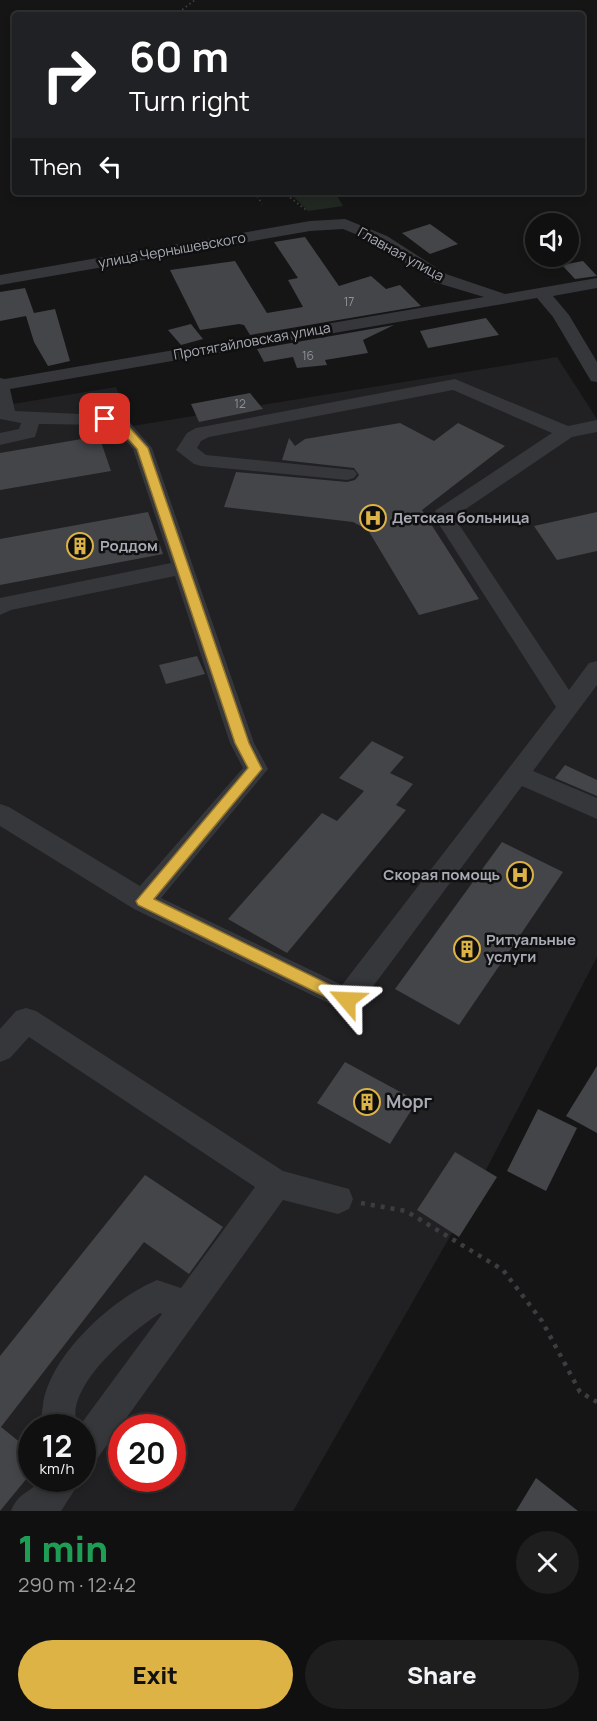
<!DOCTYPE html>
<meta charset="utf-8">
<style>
:root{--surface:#101010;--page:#1e1e1e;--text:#f1f3f6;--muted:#9c9d9f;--line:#303030;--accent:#ddb346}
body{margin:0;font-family:Manrope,sans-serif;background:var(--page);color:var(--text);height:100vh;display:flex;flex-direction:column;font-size:22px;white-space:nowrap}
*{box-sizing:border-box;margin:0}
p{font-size:20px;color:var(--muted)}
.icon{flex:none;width:33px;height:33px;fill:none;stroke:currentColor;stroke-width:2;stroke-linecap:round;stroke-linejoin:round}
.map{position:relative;height:1511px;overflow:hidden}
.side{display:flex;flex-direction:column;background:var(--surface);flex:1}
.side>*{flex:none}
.banner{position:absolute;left:12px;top:12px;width:573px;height:183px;border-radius:6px;box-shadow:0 3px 9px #0003,0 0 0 2px var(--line);background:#202124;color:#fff;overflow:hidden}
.buttons{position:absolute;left:525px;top:213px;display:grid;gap:12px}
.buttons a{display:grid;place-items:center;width:54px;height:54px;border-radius:50%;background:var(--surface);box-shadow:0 3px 9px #0003,0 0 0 2px var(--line);font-size:30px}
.speed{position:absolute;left:18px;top:1414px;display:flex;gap:12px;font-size:30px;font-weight:700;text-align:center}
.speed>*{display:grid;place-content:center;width:78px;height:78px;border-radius:50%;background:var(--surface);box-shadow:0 3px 9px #0003,0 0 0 2px var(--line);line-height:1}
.speed small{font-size:15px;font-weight:400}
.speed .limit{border:9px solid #d22;background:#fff;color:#111}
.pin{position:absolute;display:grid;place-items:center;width:51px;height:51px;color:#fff;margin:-26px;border-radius:12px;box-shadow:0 3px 9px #0006}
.me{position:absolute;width:66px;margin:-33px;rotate:296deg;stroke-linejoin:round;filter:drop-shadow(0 0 4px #0008)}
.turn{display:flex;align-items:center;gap:21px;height:126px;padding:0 18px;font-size:27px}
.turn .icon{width:78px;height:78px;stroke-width:2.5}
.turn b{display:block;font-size:42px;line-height:51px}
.then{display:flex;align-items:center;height:57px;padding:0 18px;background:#0003;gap:12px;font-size:22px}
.round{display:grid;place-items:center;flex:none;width:63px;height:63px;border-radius:32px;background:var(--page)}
.headline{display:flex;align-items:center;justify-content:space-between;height:102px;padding:0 18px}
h1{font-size:36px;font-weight:800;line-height:45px;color:#1e9e55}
.button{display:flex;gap:12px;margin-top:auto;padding:12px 18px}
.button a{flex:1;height:69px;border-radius:36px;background:var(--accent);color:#111;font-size:24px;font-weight:800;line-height:69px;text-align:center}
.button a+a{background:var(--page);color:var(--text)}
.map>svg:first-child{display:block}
</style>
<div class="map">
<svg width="597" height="1511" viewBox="0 0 597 1511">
<rect width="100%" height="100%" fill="#151516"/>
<!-- built -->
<path fill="#212123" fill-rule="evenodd" d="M557,357L597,419V957L464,1212L293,1511H0V406L116,387L132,426ZM32,1428H82V1479H32ZM122,1428H172V1479H122Z"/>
<!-- green -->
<path fill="#212822" d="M289,192H335L343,206L308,211Z"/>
<!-- building -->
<g fill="#444549">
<path d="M430,224L458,244L430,254L402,233Z"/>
<path d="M305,237L339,286L371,276L386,289L400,285L421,306L250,335L244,325L239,324L200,330L170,270L235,261L267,313L303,307L288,280L298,278L274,242Z"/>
<path d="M583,261L597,276L575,279L562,265Z"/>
<path d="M25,288L34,313L55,309L70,361L48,366L34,342L26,316L0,321V292Z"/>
<path d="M486,318L499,335L428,348L420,331Z"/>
<path d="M191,324L203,339L181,345L168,330Z"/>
<path d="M394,325L363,340L368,353L325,360L327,365L297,368L293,357L264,362L257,349Z"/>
<path d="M250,393L263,409L199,422L191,404Z"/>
<path d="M400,423L434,441L458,423L505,446L422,510L479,599L419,615L368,530L353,522L224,507L236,472L347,482L355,480L359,475L354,468L282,460L289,438L295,446L305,439Z"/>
<path d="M99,436L111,471L0,490V453Z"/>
<path d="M148,512L163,554L0,585V539Z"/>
<path d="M597,512V551L557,560L534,526Z"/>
<path d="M197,656L205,674L166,684L159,665Z"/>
<path d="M372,741L404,757L390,773L413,784L396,805L406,810L287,953L228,919L322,813L337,821L364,791L339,778Z"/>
<path d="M565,765L597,780V796L555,778Z"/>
<path d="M502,842L563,872L459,1025L395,989Z"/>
<path d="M345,1062L417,1101L390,1144L317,1103Z"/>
<path d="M597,1066V1133L566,1116Z"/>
<path d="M538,1109L577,1128L546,1191L507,1171Z"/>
<path d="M455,1152L497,1177L459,1237L417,1210Z"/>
<path d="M145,1175L223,1227L189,1274L144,1242L1,1427L32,1452V1472L0,1511V1356Z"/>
<path d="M536,1478L578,1511H516Z"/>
</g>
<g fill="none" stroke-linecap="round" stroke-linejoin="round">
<!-- path-far1 -->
<g stroke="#3c3d41" stroke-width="2" stroke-dasharray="1.5 3" stroke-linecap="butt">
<path d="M175,15L195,0"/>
<path d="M255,192L262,204"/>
<path d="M283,192L306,210"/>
</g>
<!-- path -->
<path stroke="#3c3d41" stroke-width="4.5" stroke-dasharray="4 6" stroke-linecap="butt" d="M361,1203L406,1211L503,1270L542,1321L580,1392L597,1402"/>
<!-- minor -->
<g fill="#36373b" fill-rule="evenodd">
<path d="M345,219L387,236L446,274L505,294L597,278V288L553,296L569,315L597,362V382L591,381L553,317L537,298L10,389L15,411L124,416L152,448L254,743L268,769L161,898L342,985L556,707L433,515L436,510L552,433L453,390L209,437L201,441L197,448L206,455L354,470L357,474L354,478L347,480L201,466L194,464L176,450L187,433L196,428L455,379L568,426L597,420V432L572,437L454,517L569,690L589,663L597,661V685L533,771L597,798V819L522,786L357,1008L347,1012L134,909L0,826V804L9,807L140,886L243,768L230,743L175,576L11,610L0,615V598L171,563L133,449L112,425L39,424L35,437L0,445V433L19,429L21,423L0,419V378L5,379L484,297L434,282L375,242L343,229L310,231L0,285V275L310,221Z"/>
<path d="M26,1008L36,1011L283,1171L349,1189L353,1199L349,1209L338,1214L283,1200L94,1463L82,1468V1428H43C40,1421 42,1413 43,1405C50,1355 112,1299 157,1280L181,1288L255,1187L29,1037L10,1058L0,1062V1029L16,1011ZM160,1313L162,1314L78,1428C61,1388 131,1332 160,1313Z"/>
<path d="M41,1479H80L74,1491L61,1511H11C19,1491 30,1494 41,1479Z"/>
</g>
</g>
<!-- route -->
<path fill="#ddb346" stroke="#90742e" stroke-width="1.5" d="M105,416L121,418L148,448L249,743L262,769L154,899L353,996L355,1000L353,1005L347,1007L342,1005L138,905L136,901L248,768L235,743L137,449L114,423L101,422L100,419Z"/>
<!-- icons -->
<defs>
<symbol id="hospital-ring" viewBox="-11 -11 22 22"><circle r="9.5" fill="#101011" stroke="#ddb346" stroke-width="1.5"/><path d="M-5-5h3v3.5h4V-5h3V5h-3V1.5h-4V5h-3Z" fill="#ddb346"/></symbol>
<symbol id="building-ring" viewBox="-11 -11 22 22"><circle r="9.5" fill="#101011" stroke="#ddb346" stroke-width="1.5"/><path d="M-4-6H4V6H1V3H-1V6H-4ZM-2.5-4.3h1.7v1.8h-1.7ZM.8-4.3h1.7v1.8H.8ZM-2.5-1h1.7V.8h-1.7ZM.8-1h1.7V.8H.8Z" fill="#ddb346"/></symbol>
</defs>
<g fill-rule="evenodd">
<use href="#hospital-ring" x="358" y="503" width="30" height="30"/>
<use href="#building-ring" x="65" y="531" width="30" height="30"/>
<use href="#hospital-ring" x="505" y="860" width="30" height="30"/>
<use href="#building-ring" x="452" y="934" width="30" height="30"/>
<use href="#building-ring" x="352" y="1087" width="30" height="30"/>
</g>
<g text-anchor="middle" stroke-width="5" stroke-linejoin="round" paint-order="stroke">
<!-- number labels -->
<g font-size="12" fill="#8f929a">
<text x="349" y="306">17</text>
<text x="308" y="360">16</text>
<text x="240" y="408">12</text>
</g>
<!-- far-street labels -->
<g font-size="14" fill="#a8abb5" stroke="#101011">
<text transform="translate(172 250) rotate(-10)" y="5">улица Чернышевского</text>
<text transform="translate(401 254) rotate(29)" y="5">Главная улица</text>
<text transform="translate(252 341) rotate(-10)" y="5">Протягайловская улица</text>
</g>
<!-- poi labels -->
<g font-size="15" font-weight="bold" fill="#a8abb5" stroke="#101011" text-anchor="start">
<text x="392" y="523">Детская больница</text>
<text x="100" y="551">Роддом</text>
<text x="500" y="880" text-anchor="end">Скорая помощь</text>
<text x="486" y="945">Ритуальные<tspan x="486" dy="17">услуги</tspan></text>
</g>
<!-- near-poi labels -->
<g font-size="18" font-weight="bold" fill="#a8abb5" stroke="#101011" text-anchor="start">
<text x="386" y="1108">Морг</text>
</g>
</g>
</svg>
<div class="buttons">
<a><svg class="icon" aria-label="sound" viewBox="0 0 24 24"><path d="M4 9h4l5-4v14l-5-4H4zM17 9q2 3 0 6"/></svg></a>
</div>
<div class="speed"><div>12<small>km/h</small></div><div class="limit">20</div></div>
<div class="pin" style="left:105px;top:419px;background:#d93025"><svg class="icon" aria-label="arrive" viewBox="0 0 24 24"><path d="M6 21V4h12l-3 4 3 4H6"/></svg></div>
<svg class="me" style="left:347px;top:1000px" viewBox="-20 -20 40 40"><path d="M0-17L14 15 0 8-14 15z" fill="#ddb346" stroke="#fff" stroke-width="4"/></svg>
<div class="banner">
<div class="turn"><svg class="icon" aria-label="right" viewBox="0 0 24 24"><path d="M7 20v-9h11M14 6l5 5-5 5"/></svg><div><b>60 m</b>Turn right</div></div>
<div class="then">Then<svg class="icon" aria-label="left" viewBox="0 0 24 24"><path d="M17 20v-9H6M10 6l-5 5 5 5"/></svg></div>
</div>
</div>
<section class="side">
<div class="headline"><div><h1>1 min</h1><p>290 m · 12:42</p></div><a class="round"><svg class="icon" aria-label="close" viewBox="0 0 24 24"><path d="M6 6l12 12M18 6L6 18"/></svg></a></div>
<div class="button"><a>Exit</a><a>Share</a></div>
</section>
